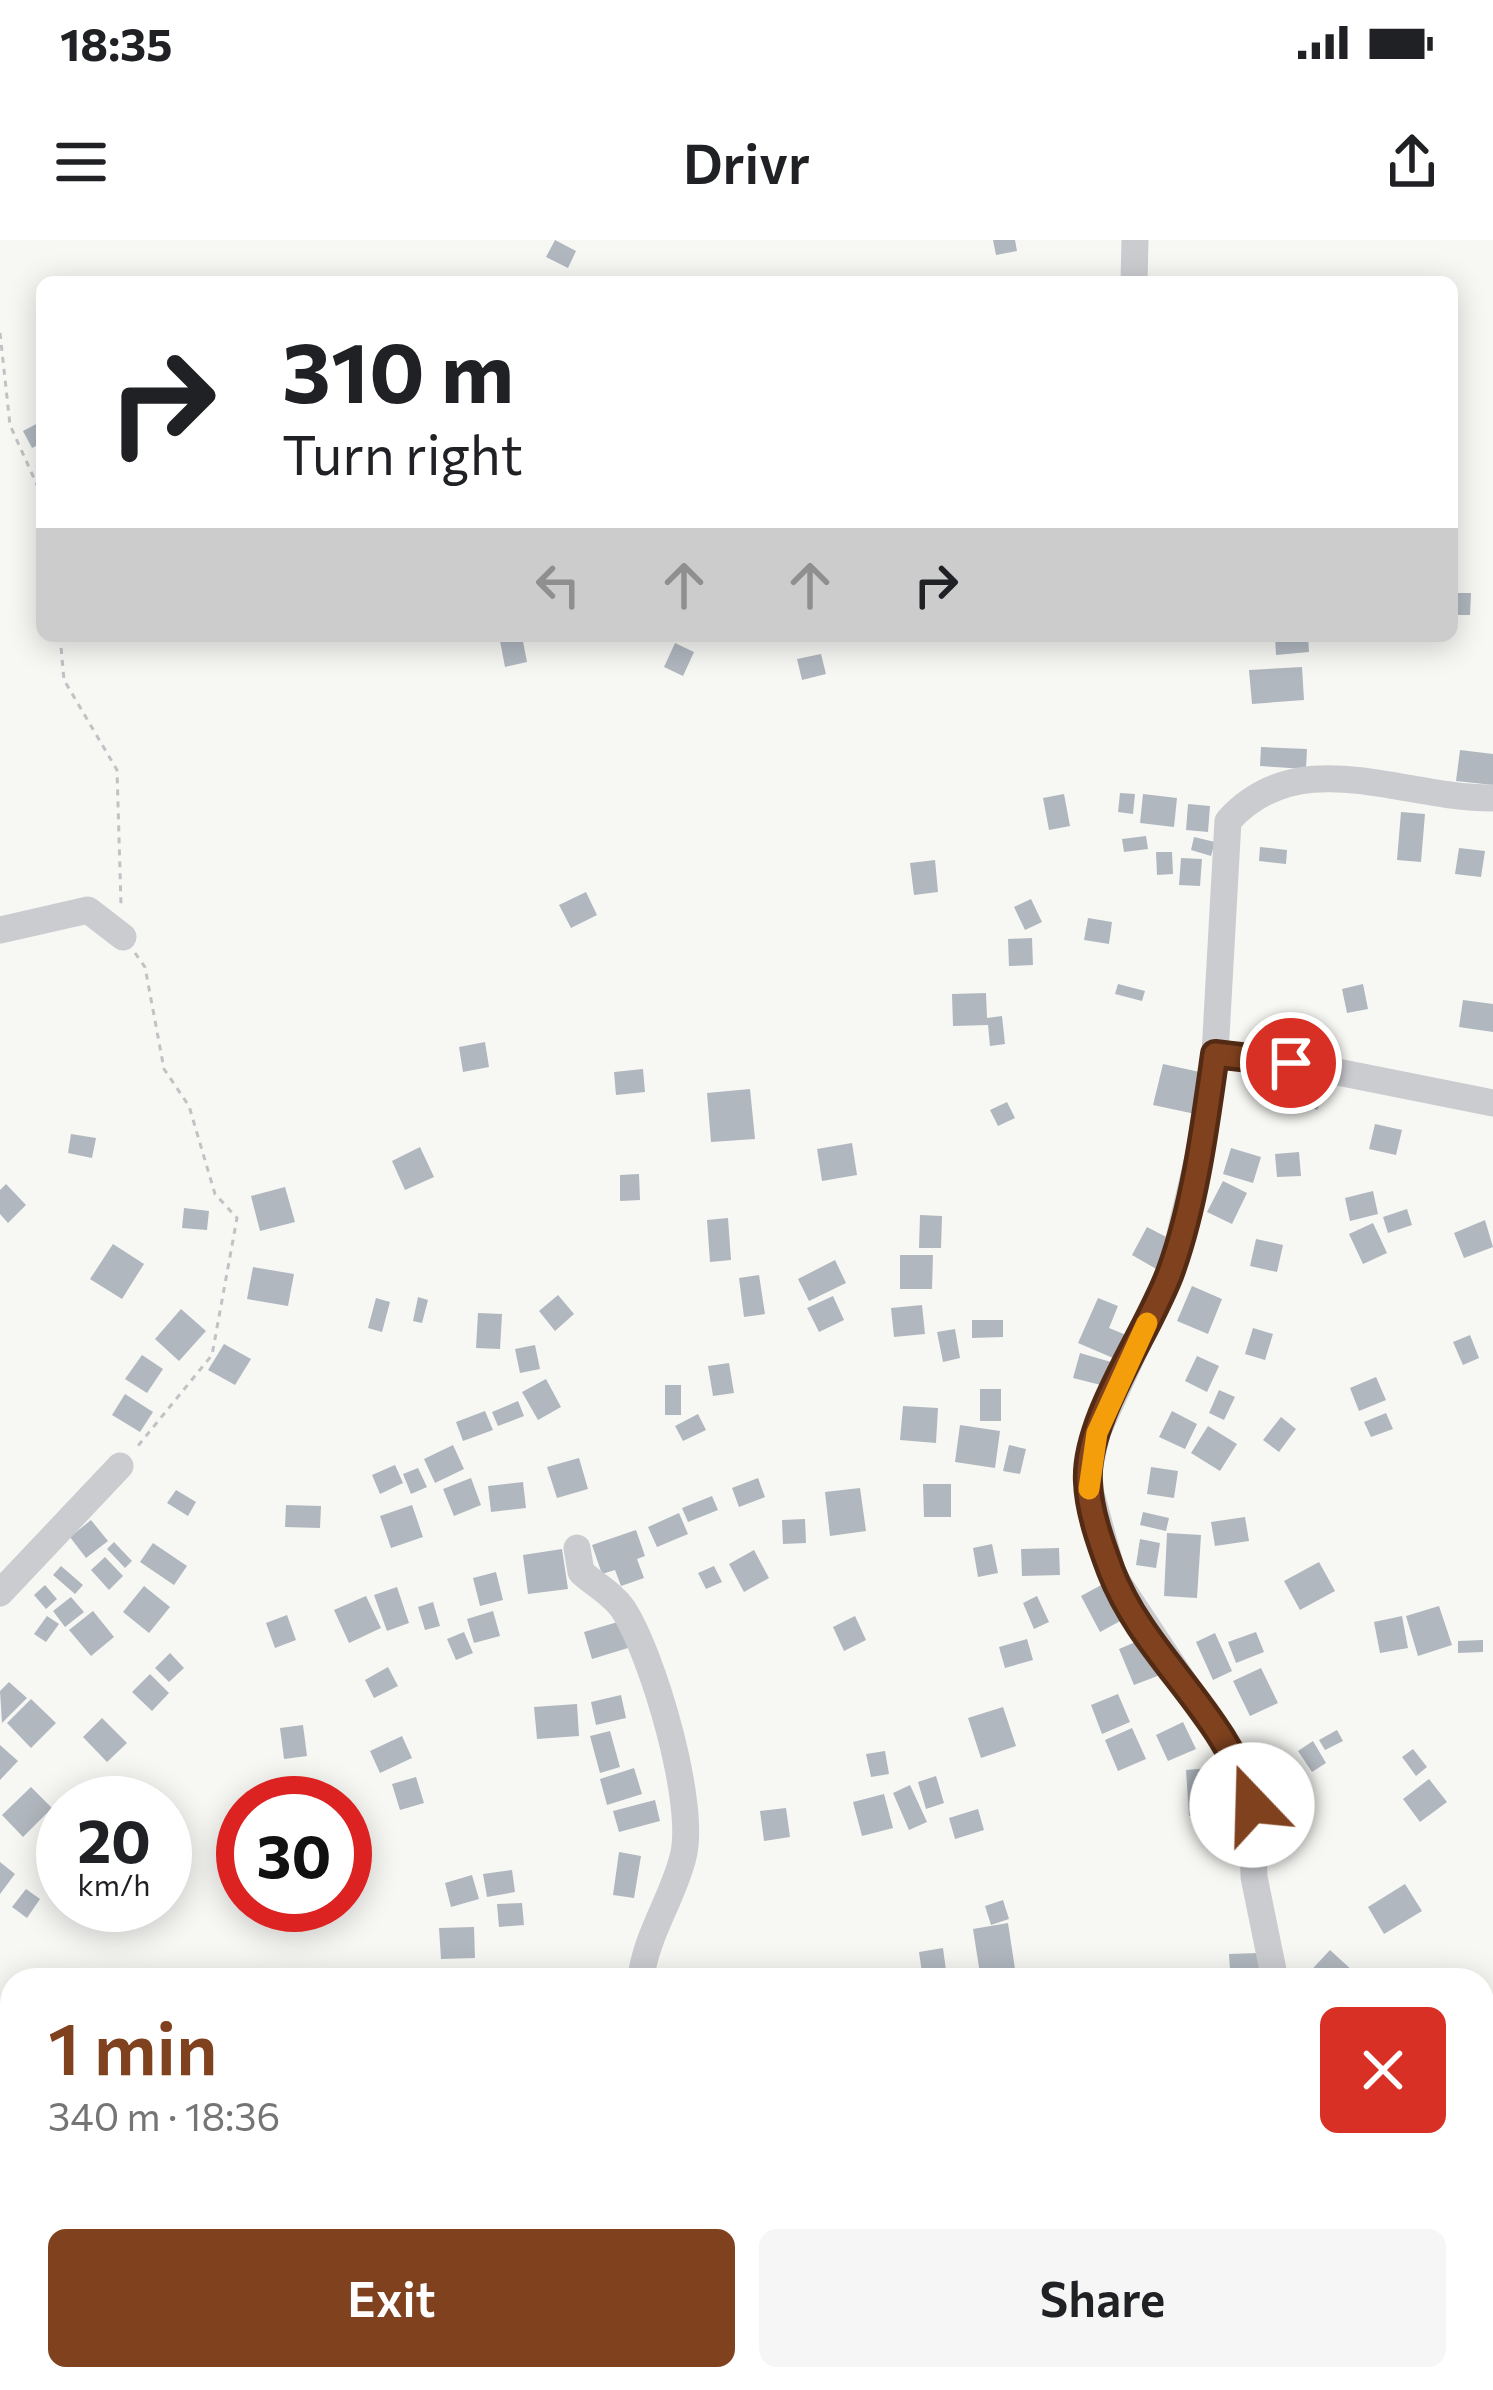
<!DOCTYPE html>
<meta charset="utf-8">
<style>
:root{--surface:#fff;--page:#f6f6f6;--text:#202124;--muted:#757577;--accent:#80421e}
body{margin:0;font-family:Commissioner,sans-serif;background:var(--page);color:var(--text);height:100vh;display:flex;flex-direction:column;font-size:45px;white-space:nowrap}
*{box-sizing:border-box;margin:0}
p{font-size:39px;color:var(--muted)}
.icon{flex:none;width:66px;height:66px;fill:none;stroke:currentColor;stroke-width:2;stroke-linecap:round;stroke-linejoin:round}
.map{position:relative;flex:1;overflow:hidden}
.drawer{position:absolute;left:0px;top:1728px;width:1494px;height:423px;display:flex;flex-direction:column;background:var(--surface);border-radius:36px 36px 0 0;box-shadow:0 6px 30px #0003}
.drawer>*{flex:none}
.banner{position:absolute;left:36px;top:36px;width:1422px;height:366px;border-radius:18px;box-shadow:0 6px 30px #0003;background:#fff;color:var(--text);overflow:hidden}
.speed{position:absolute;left:36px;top:1536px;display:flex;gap:24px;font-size:60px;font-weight:700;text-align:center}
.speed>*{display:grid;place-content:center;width:156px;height:156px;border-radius:50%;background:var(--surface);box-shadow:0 6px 30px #0003;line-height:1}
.speed small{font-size:30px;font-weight:400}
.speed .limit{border:18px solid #d22;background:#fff;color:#111}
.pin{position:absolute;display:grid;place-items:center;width:102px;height:102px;color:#fff;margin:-51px;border:6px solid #fff;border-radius:50%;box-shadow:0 3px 12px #0007}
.me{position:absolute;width:132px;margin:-66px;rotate:339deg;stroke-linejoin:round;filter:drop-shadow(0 0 9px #0008)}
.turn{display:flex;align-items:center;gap:42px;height:252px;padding:0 48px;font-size:54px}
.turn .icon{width:156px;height:156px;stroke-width:2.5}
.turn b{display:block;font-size:84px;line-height:102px}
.lanes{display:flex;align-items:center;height:114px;padding:0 48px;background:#0003;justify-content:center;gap:60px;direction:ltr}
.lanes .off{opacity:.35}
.round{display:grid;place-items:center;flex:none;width:126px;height:126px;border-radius:18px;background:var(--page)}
.summary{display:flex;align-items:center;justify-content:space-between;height:204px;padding:0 48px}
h1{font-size:72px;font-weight:600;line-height:90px;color:var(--accent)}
.action{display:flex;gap:24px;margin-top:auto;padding:24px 48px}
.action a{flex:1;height:138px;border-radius:18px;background:var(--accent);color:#fff;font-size:48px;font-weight:600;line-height:138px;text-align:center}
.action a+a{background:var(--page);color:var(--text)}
.status{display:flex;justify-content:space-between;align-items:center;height:84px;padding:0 60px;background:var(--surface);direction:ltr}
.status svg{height:33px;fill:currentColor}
header{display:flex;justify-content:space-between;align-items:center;height:156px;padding:0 48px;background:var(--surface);font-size:54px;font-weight:600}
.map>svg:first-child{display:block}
</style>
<div class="status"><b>18:35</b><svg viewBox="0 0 49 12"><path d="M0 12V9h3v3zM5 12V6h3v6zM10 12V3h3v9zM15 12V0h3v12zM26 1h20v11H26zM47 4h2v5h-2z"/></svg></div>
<header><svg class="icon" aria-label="menu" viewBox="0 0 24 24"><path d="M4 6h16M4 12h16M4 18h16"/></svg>Drivr<svg class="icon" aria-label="share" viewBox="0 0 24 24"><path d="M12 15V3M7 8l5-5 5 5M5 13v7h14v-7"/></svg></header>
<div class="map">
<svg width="1493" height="2150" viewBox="0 0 1493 2150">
<rect width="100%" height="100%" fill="#f7f8f4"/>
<!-- building -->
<g fill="#b0b7bf">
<path d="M555,0L576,11L568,28L546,17Z"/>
<path d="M993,0H1015L1017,11L996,15Z"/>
<path d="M42,181V203L32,208L23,191Z"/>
<path d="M1452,353H1471L1470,375H1452Z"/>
<path d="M522,396L527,422L505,427L500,401Z"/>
<path d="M1275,396H1308L1309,412L1276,415Z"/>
<path d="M675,403L694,412L683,436L664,427Z"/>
<path d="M821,414L826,434L802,440L797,419Z"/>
<path d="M1302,427L1304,460L1252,464L1249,430Z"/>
<path d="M1261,507L1307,509L1306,529L1260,526Z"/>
<path d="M1460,510L1493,514V545L1456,541Z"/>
<path d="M1120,553L1135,554L1133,574L1118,572Z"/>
<path d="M1064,554L1070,586L1049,590L1043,558Z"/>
<path d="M1143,554L1177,558L1174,587L1140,583Z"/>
<path d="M1188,564L1210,566L1208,592L1186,590Z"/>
<path d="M1401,572L1425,574L1421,622L1397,620Z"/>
<path d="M1146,596L1148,609L1124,612L1122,599Z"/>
<path d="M1194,597L1215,602L1211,616L1191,610Z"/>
<path d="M1260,607L1287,610L1286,624L1259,621Z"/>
<path d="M1459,608L1485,611L1481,637L1455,634Z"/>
<path d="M1156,612H1172L1173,634L1157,635Z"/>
<path d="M1181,618L1202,619L1200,646L1179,645Z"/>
<path d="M935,620L938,652L914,655L910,623Z"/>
<path d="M586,652L597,675L571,688L559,665Z"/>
<path d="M1031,659L1042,682L1025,690L1014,667Z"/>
<path d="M1088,678L1112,682L1109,704L1084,700Z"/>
<path d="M1032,698L1033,725L1009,726L1008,699Z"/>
<path d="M1118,744L1145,751L1142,761L1115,754Z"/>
<path d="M1363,744L1368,769L1347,773L1342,749Z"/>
<path d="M986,753L987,778L1002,776L1005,804L990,806L988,785L953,786L952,754Z"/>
<path d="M1463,760L1493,764V792L1459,787Z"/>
<path d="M485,802L489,827L463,832L459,807Z"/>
<path d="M1163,824L1209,834L1200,875L1153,865Z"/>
<path d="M643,829L645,852L616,855L614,832Z"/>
<path d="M1309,846L1325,854L1317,870L1301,862Z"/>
<path d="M750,849L755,899L711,902L707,853Z"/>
<path d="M1007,862L1015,878L998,886L990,870Z"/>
<path d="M1375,884L1402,890L1396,915L1369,909Z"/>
<path d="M71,894L96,898L92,918L68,913Z"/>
<path d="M852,903L857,935L822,941L817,909Z"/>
<path d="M420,907L434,937L405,950L392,921Z"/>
<path d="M1231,908L1261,917L1253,943L1223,934Z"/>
<path d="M1299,912L1301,936L1277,937L1275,914Z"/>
<path d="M639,934L640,960L620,961V935Z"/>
<path d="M1223,941L1247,953L1232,984L1207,972Z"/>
<path d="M6,944L26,965L8,983L0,974V950Z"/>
<path d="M285,947L295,982L260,991L251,956Z"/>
<path d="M1373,951L1378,974L1350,981L1345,958Z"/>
<path d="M184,968L209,971L207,990L182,988Z"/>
<path d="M1407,969L1412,985L1388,993L1383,977Z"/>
<path d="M920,975L942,976L941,1008H919Z"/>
<path d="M728,978L731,1020L710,1022L707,980Z"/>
<path d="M1485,980L1493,1007L1464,1018L1454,993Z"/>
<path d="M1373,983L1387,1013L1363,1024L1349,994Z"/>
<path d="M1147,987L1174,1001L1158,1030L1132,1015Z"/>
<path d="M1256,999L1283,1005L1277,1032L1250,1026Z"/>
<path d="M113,1004L144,1024L122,1059L90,1039Z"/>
<path d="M900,1015H933L932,1049H900Z"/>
<path d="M835,1020L846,1043L809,1061L798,1039Z"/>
<path d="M253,1027L294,1034L288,1066L247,1059Z"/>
<path d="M759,1035L765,1074L744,1077L739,1038Z"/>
<path d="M1192,1046L1222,1059L1208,1094L1177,1081Z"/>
<path d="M558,1055L574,1074L555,1091L539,1071Z"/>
<path d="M833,1056L844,1080L819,1092L807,1068Z"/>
<path d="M418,1057L428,1060L422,1083L413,1081Z"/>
<path d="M376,1058L390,1062L382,1092L368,1088Z"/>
<path d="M1098,1058L1118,1066L1109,1088L1131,1097L1120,1121L1078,1103Z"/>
<path d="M922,1065L925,1094L894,1097L891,1068Z"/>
<path d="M181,1069L206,1091L179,1121L155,1099Z"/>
<path d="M478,1073L502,1074L500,1109L476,1108Z"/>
<path d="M972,1080H1003V1097L972,1098Z"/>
<path d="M1253,1088L1273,1094L1265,1120L1245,1114Z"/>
<path d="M955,1089L960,1118L943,1122L937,1092Z"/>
<path d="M1470,1095L1479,1118L1463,1125L1453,1102Z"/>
<path d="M224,1104L251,1119L235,1145L208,1130Z"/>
<path d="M535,1105L540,1129L520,1133L515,1109Z"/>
<path d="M1080,1113L1111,1122L1105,1146L1073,1138Z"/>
<path d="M142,1115L163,1129L147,1153L125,1139Z"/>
<path d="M1197,1116L1219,1126L1207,1152L1185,1141Z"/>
<path d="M729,1123L734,1153L713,1156L708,1126Z"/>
<path d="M1376,1137L1386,1160L1359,1171L1350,1148Z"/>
<path d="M546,1139L561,1167L538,1180L522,1152Z"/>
<rect x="665" y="1145" width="16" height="30"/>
<rect x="980" y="1149" width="21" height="32"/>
<path d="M1219,1150L1235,1157L1224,1180L1209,1173Z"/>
<path d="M125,1154L153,1172L140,1192L112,1175Z"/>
<path d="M518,1161L524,1176L498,1186L492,1172Z"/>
<path d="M903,1166L938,1168L936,1203L900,1200Z"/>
<path d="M485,1171L493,1190L463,1201L456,1182Z"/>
<path d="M1172,1171L1197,1184L1185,1209L1159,1197Z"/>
<path d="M1386,1173L1393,1189L1371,1197L1364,1182Z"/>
<path d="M698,1174L706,1190L683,1201L675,1186Z"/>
<path d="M1281,1177L1296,1189L1279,1212L1263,1200Z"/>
<path d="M960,1185L1000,1191L995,1228L955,1222Z"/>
<path d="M1208,1186L1237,1204L1220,1231L1191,1213Z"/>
<path d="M453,1205L464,1229L435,1243L424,1219Z"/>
<path d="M1009,1205L1026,1209L1020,1234L1003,1231Z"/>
<path d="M579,1218L588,1249L557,1258L547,1227Z"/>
<path d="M395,1225L403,1243L380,1254L372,1235Z"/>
<path d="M1151,1227L1178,1231L1174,1258L1147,1254Z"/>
<path d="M418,1228L427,1247L411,1254L403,1234Z"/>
<path d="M471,1238L481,1265L454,1276L443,1249Z"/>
<path d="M758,1238L765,1257L739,1267L732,1248Z"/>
<path d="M523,1242L526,1268L491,1272L488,1246Z"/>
<path d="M923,1244H951V1277H924Z"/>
<path d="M860,1248L866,1291L830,1296L825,1252Z"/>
<path d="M176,1250L196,1262L188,1276L167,1263Z"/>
<path d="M712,1256L718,1270L688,1282L682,1268Z"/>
<path d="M286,1265L321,1266L320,1288L285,1287Z"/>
<path d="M412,1265L423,1297L391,1308L380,1276Z"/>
<path d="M1143,1272L1169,1278L1166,1291L1140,1285Z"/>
<path d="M679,1273L688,1294L657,1307L648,1287Z"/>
<path d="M1245,1277L1249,1301L1215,1306L1211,1282Z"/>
<path d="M805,1279L806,1303L783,1304L782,1280Z"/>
<path d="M91,1280L108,1301L86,1318L70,1297Z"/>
<path d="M636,1290L645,1316L637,1319L644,1338L621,1346L615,1330L602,1334L592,1305Z"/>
<path d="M1167,1293L1201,1295L1197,1358L1164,1356Z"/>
<path d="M1140,1299L1160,1303L1156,1328L1136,1325Z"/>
<path d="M114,1302L132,1321L125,1328L107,1309Z"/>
<path d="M153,1303L187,1326L174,1345L140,1322Z"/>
<path d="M992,1304L998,1333L978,1337L973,1308Z"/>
<path d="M1059,1308L1060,1335L1022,1336L1021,1309Z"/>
<path d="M562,1309L568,1349L528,1354L523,1315Z"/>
<path d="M754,1310L769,1338L744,1352L729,1324Z"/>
<path d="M105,1317L123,1336L109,1350L91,1330Z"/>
<path d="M1319,1322L1335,1351L1300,1370L1284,1341Z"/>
<path d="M61,1326L83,1345L75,1354L53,1335Z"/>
<path d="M714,1326L722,1342L706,1349L698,1333Z"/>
<path d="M496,1332L503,1360L480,1366L473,1338Z"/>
<path d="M1105,1343L1124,1379L1100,1392L1081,1356Z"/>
<path d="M45,1345L57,1359L46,1369L34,1355Z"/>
<path d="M144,1346L170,1367L149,1393L123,1372Z"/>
<path d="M397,1347L409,1383L387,1391L374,1355Z"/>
<path d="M366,1356L381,1388L349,1403L334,1370Z"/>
<path d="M1037,1356L1049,1382L1034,1389L1023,1363Z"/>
<path d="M71,1357L84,1372L65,1387L53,1371Z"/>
<path d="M433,1362L440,1386L425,1390L418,1367Z"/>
<path d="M1439,1366L1452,1405L1418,1416L1406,1376Z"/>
<path d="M93,1371L114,1397L91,1416L69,1390Z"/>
<path d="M493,1371L500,1396L474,1403L467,1379Z"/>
<path d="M287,1375L296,1400L275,1408L266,1383Z"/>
<path d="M47,1376L59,1384L46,1402L34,1394Z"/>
<path d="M855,1376L866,1400L844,1411L833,1387Z"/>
<path d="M1402,1376L1408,1408L1380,1413L1374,1382Z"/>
<path d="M621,1381L628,1408L592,1419L584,1392Z"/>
<path d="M464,1392L473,1413L456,1420L447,1399Z"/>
<path d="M1256,1392L1264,1412L1236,1423L1228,1402Z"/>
<path d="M1215,1393L1232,1431L1213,1440L1196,1402Z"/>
<path d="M1145,1398L1160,1435L1134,1445L1119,1409Z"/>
<path d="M1027,1399L1033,1420L1005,1428L999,1407Z"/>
<path d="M1483,1400V1412L1458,1413V1401Z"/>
<path d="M170,1413L184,1428L169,1442L155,1428Z"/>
<path d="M388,1427L398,1446L374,1458L365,1440Z"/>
<path d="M1261,1428L1278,1463L1250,1476L1233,1441Z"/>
<path d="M150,1434L169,1453L152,1471L132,1452Z"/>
<path d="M9,1442L27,1458L2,1483L0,1451Z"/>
<path d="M1118,1454L1130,1482L1102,1494L1091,1465Z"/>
<path d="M621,1455L626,1478L596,1485L591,1462Z"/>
<path d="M31,1459L56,1483L31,1508L7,1483Z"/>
<path d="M577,1464L579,1496L537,1499L534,1467Z"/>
<path d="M1003,1467L1016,1506L981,1518L968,1478Z"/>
<path d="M102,1478L127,1503L107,1522L83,1497Z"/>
<path d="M1183,1482L1196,1509L1168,1521L1156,1495Z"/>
<path d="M303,1485L307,1516L284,1519L280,1488Z"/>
<path d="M1132,1488L1146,1519L1118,1531L1105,1500Z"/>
<path d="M1337,1490L1343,1501L1325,1510L1319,1500Z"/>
<path d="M610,1491L620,1527L600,1533L590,1496Z"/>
<path d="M402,1496L412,1518L380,1533L370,1511Z"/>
<path d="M1313,1501L1326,1523L1312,1532L1298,1511Z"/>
<path d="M0,1505L18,1521L0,1540Z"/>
<path d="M1413,1509L1427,1527L1416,1536L1402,1517Z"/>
<path d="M885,1511L889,1534L871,1537L866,1514Z"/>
<path d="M1298,1524L1302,1564L1268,1568L1264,1527Z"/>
<path d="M1232,1526L1235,1572L1189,1576L1186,1530Z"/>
<path d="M634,1528L642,1554L607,1565L600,1539Z"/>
<path d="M936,1536L944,1563L926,1569L918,1542Z"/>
<path d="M416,1537L424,1563L400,1570L392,1544Z"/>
<path d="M1429,1539L1447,1562L1420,1582L1403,1559Z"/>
<path d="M910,1545L927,1582L909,1590L893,1553Z"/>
<path d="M31,1547L52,1568L23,1597L2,1575Z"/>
<path d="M323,1550L327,1563H292L291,1559Z"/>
<path d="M884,1554L893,1588L862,1596L853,1562Z"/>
<path d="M655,1560L660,1581L619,1592L613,1571Z"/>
<path d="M786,1568L790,1597L764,1601L760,1571Z"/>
<path d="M978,1569L984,1590L955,1599L949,1578Z"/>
<path d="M619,1612L641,1616L634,1658L613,1655Z"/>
<path d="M0,1622L15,1634L0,1654Z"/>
<path d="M512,1630L515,1652L487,1657L483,1634Z"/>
<path d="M472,1635L479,1659L451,1667L445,1643Z"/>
<path d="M1405,1644L1422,1671L1384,1694L1368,1667Z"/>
<path d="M26,1649L40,1659L27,1678L12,1667Z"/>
<path d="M1003,1660L1009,1679L991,1685L985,1666Z"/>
<path d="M522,1663L524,1685L499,1687L497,1664Z"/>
<path d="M101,1665H125L134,1675L115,1692L95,1670Z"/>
<path d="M1008,1683L1015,1729L980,1734L973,1689Z"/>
<path d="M474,1687L475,1718L441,1719L439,1688Z"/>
<path d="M943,1708L947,1738L923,1740L919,1712Z"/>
<path d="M1330,1710L1354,1732L1346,1740H1302Z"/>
<path d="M1259,1713V1729L1230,1730L1229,1714Z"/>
<path d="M0,1912L12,1921V1948L0,1940Z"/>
<path d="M1482,2089L1493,2100L1491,2138L1482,2129Z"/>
<path d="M233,2139H264L265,2146L234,2150Z"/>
<path d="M1201,2139L1202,2150H1166L1165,2140Z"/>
</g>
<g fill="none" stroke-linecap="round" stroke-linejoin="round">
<!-- path -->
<g stroke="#c0c2c5" stroke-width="3" stroke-dasharray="6 6" stroke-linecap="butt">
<path d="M0,93L10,185L42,256"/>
<path d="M60,396L64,440L117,530L121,665"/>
<path d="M135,713L145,727L164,829L189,866L215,954L237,978L212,1115L137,1207"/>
</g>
<!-- minor -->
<g stroke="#caccd0" stroke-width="27">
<path d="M1134,42L1135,0"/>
<path d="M0,690L88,670L123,697"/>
<path d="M1215,814L1258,816L1493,863"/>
<path d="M577,1308L581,1332C594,1344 613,1354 623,1369C653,1415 697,1565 683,1617C673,1658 644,1699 641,1740"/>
<path d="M0,1353L120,1226"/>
<path d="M1275,1740L1254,1637L1252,1565L1242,1530L1113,1335L1087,1239L1097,1193L1172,1028L1205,888L1215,814L1228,581C1300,501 1402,559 1493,558"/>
<path d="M1482,2061L1493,2076"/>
<path d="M662,2139V2150"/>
<path d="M801,2150L861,2141L1013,2139"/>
</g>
</g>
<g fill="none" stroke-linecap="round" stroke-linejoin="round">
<defs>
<path id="route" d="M1252,1565C1227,1473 1144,1417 1111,1331C1101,1304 1089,1271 1088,1242C1084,1179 1150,1090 1171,1030C1195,963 1205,885 1215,814L1291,823"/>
</defs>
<!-- route casing -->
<use href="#route" stroke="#532b14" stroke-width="30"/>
<!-- route -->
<use href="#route" stroke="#80421e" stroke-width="21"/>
<!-- slow -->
<path stroke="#f59e0b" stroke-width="21" d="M1089,1249L1097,1193L1147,1083"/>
</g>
</svg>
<div class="speed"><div>20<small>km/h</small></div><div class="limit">30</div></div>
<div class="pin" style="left:1291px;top:823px;background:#d93025"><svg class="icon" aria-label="arrive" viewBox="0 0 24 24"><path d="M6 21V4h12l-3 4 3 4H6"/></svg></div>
<svg class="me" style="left:1252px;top:1565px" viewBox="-20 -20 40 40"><circle r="19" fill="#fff"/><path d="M0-13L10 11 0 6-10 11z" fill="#80421e"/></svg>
<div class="banner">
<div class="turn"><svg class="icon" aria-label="right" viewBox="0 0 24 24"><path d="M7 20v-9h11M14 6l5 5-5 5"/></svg><div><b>310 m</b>Turn right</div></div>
<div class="lanes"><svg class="icon off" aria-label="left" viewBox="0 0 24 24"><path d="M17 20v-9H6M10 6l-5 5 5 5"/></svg><svg class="icon off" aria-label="ahead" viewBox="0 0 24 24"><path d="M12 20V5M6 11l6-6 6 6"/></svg><svg class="icon off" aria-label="ahead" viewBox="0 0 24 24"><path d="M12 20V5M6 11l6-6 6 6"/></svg><svg class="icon" aria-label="right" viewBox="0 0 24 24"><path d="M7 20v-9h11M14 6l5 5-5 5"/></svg></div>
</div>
<section class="drawer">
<div class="summary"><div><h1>1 min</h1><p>340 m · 18:36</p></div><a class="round" style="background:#d93025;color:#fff"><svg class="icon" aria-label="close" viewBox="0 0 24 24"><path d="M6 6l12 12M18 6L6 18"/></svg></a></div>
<div class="action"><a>Exit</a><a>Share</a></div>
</section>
</div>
